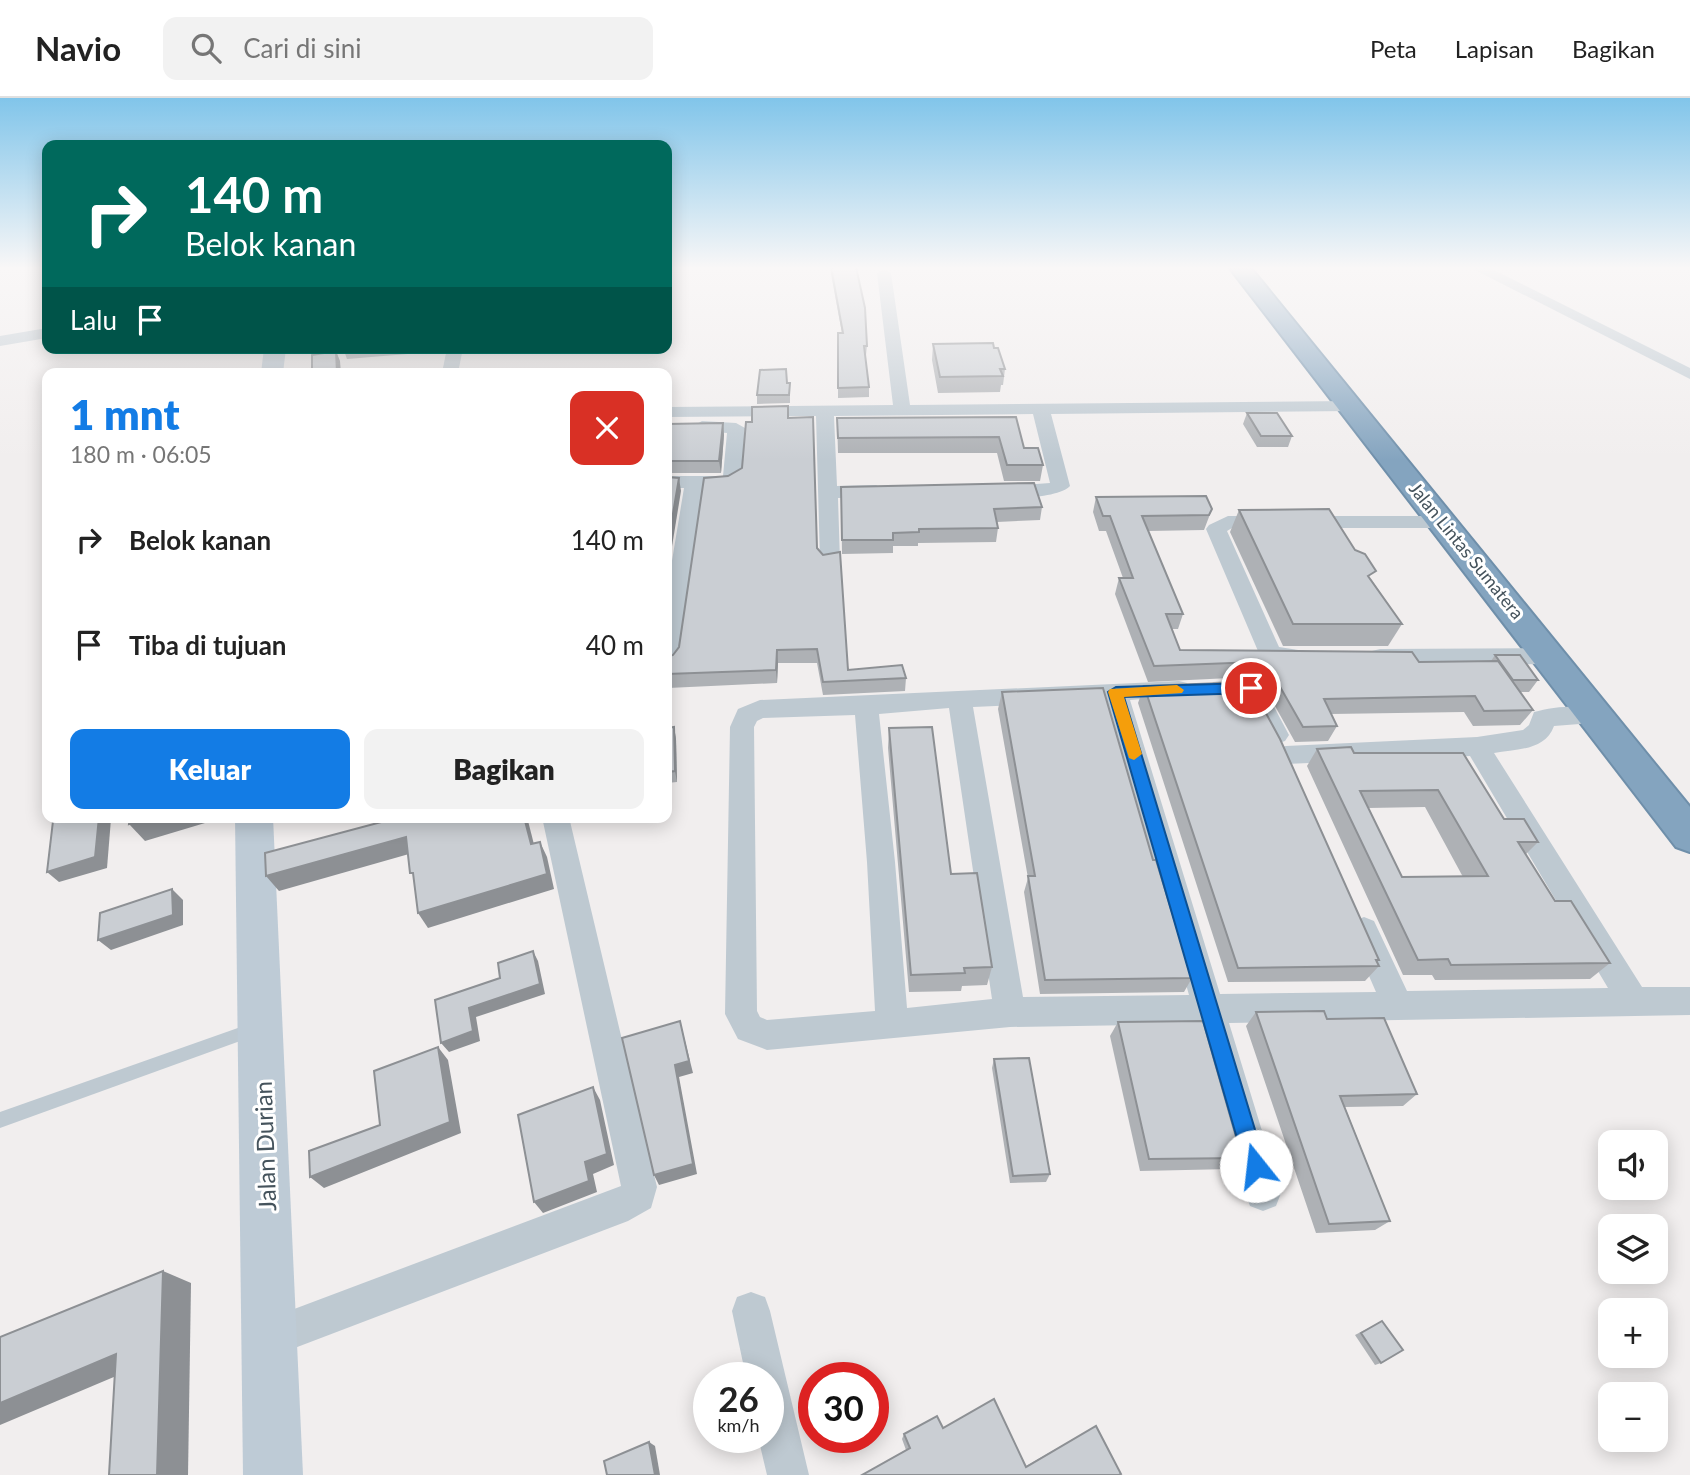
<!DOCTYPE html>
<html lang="id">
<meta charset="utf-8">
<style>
:root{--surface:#fff;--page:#f2f2f2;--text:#222;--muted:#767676;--line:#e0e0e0;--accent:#137ce5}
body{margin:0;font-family:Lato,sans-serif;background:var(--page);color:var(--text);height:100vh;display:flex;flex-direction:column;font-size:26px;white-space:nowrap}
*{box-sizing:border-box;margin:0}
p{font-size:23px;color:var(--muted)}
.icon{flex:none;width:38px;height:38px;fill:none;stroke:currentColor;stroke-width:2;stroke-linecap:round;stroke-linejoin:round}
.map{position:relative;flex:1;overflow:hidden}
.details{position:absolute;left:42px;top:270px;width:630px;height:455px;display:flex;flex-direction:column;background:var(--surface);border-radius:14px;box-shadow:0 4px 18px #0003}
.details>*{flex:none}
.banner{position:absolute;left:42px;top:42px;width:630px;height:214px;border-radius:14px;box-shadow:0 4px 18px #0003;background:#00695c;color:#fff;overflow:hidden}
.fabs{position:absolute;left:1598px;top:1032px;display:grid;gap:14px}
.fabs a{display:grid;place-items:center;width:70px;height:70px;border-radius:14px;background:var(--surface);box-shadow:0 4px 18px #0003;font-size:35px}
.speed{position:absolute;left:693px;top:1264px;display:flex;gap:14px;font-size:35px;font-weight:700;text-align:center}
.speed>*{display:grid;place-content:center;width:91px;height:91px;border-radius:50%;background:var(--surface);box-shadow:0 4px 18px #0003;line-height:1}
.speed small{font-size:18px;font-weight:400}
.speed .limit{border:10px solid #d22;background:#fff;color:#111}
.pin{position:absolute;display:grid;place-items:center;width:60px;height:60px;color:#fff;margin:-30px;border:4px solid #fff;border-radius:50%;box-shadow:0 2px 7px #0007}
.me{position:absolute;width:77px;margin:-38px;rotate:344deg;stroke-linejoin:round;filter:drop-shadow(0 0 5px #0008)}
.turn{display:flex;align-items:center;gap:24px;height:147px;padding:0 28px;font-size:32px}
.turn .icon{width:91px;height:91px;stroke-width:2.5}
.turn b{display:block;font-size:49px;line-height:60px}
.then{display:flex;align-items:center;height:66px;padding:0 28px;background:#0003;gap:14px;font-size:26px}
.round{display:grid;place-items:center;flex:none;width:74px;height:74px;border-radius:14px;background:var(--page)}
.overview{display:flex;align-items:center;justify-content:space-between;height:119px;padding:0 28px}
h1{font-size:42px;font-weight:800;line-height:52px;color:var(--accent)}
.button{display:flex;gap:14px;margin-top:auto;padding:14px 28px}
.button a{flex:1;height:80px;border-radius:14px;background:var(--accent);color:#fff;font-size:28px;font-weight:800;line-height:80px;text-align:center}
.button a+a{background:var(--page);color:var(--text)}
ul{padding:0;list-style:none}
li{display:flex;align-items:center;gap:21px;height:105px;padding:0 28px}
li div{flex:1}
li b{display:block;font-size:26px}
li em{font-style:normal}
header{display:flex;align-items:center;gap:42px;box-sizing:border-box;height:98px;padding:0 35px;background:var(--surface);border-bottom:2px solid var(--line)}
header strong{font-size:33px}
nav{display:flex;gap:38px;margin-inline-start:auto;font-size:24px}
.search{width:490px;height:63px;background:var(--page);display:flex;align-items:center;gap:18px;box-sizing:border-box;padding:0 24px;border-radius:14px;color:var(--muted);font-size:26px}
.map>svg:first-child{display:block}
</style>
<header>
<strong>Navio</strong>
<div class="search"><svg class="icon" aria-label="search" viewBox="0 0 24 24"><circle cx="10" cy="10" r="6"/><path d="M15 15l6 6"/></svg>Cari di sini</div>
<nav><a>Peta</a><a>Lapisan</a><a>Bagikan</a></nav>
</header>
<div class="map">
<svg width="1690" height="1377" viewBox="0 0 1690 1377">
<rect width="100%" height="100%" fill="#f1eeee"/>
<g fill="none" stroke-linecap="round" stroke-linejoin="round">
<defs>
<path id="highway" d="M1229,169H1250L1690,709V754L1676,749Z"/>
</defs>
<!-- highway casing -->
<use href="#highway" stroke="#6f8faa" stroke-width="4"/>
<!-- lane -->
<path fill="#bec9d1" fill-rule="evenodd" d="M252,925L257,927L259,932L257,937L0,1030V1014Z"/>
<!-- street -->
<g fill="#bec9d1" fill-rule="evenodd">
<path d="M1469,169H1488L1690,270V281Z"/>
<path d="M884,171L891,175L910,307L1351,303L1360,308L1351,313L1051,316L1070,388C1060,400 1002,404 992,393L995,389L1050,385L1033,316L834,318L837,388L876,387L886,393L876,399L838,400L840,463L837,467H823L820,463L816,318L667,319V309L893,307L877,175Z"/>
<path d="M47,230V240L0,248V238Z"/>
<path d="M447,250H463L458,275H442Z"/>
<path d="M702,323L736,325L745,330L741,381C732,392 716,390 703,390L679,562L675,568L667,570V493L684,390H667V378H723L727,335L696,332L693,328Z"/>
<path d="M1228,418H1443L1450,420L1453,424L1450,428L1443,430H1232L1227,433L1279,549L1311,554L1315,560L1311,566C1294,570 1268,570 1258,553L1206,431L1209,427Z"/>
<path d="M1549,550L1557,552L1561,558L1557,564L1549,566L1380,567L1372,565L1368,559L1372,553L1380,551Z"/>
<path d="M1245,581L1263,588L1289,637L1285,643L1276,646L1267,643L1246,599L1213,596L1209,590L1213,584Z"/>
<path d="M1179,583L1187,585L1191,591L1187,597L1130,602L1220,896L1376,894L1349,832L1354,823L1364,819L1374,823L1407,893L1608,890L1470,658L1286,666L1277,664L1273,657L1277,650L1286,648L1477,639L1523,632L1529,627L1534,614C1554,608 1585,606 1605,612L1608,618L1605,624L1554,628C1545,653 1516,651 1494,655L1642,889H1690V917L1229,925L1281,1095L1276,1108L1263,1113L1250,1108L1245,1095L1197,926L1010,929L767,952L738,941L725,916L730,629L738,611L760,602ZM1106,603L1189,897L1023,899L973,609ZM949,610L992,901L907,910L895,764L879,616ZM855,617L867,764L875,913L767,922L760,919L757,913L754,629L757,623L763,620Z"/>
<path d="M542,719H569L657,1089L651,1110L628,1123L271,1259L257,1253L251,1239L257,1225L621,1088Z"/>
<path d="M751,1194L765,1199L770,1213L809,1377H767L758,1339H768V1279H746L732,1213L737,1199Z"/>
</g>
<!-- secondary -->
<g fill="#becbd6" fill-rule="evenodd">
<path d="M264,250H286L283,275H261Z"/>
<path d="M235,719H273L303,1377H243Z"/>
</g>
<!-- highway -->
<use href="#highway" fill="#84a4bf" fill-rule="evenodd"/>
</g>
<!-- wall -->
<g fill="#aeb1b5" fill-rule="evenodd">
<path d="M831,169L867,248L866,257H865L869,289V299L838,300V235H842L831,176Z"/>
<path d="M933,246L994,250L1005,271L1003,287H1001L1000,294L938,295L932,262Z"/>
<path d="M343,250H432V254L347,261Z"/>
<path d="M787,285H790V305L757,306V297Z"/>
<path d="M1247,315L1292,338L1288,349H1257L1243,326Z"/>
<path d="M1016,319L1024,350L1043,367L1040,383H1004L997,355H838L837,320Z"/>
<path d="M789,320L817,450L848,572L906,580L905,593L823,597L817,565H778L777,585L668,590L667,559L673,557L679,549L728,378L742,370Z"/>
<path d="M723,325L724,337L721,375H667V326Z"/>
<path d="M841,389L1042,409L1040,422L997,424L998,430L996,444L918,445V448H893V455L842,456Z"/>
<path d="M1096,399L1212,411L1204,432L1148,433L1183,516L1178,531H1172L1180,552L1419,564L1491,563L1495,557L1538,582L1529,594H1520L1533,612L1520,627L1473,628L1464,614L1331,616L1337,628L1328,643L1295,644L1260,581L1251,579L1148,584L1115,496L1119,480H1123L1106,433H1099L1093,414Z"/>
<path d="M1239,412L1371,481L1402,526L1388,548H1283L1230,434Z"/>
<path d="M1144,588L1379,862L1377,865L1379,868L1365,883L1228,884L1138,605Z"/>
<path d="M1002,594L1153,762L1192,880L1184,894L1040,896L1024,794L1028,780L998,611Z"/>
<path d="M674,629L676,641L677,684L667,685V630Z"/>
<path d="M889,630L992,869L987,887L962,888L961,893L909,894L888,650Z"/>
<path d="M1317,651L1354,655L1504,721L1538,744L1526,756L1555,803L1610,865L1590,881L1435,882L1432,877H1403L1307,668ZM1425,709L1463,779H1402L1368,710Z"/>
<path d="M1256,914L1327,921L1417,996L1403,1008L1345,1009L1390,1123L1375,1132L1316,1135L1246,928Z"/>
<path d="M1118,924L1242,1060L1231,1071L1140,1073L1110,938Z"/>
<path d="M994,961L1050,1076L1046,1084L1010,1085L992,970Z"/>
<path d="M1382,1223L1381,1265L1375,1267L1355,1237Z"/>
<path d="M1096,1328L1119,1377H862L906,1352L902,1341L904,1336L943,1330L1026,1368Z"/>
</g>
<!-- shaded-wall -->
<g fill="#8d9094">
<path d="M336,253L340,263L341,275H337Z"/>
<path d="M723,325L724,337L721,375L719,363Z"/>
<path d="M679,380L681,393L667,479V451Z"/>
<path d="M777,552L778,565L777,585L776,572Z"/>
<path d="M674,629L676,641L677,684L675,673Z"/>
<path d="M99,719H109L111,721L107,770L59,784L47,774Z"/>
<path d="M154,719H215V722L145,743L129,726Z"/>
<path d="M524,719H527L538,762L531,746Z"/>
<path d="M406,739L416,754L279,793L266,778Z"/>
<path d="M540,744L547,759L554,791L428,830L418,815Z"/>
<path d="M172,791L183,802V827L111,852L98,842Z"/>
<path d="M533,853L538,863L545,896L476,919L480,943L449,954L441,945L469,910Z"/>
<path d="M680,923L693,975L679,979L697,1076L659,1087L654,1077L675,967Z"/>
<path d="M438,949L448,962L461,1035L324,1090L310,1079L450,1024Z"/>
<path d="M593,989L600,1002L614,1067L593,1076L597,1094L543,1115L534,1104L585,1064Z"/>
<path d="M163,1173L191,1185L188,1377H157Z"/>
<path d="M116,1256L147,1265L0,1327V1305Z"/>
<path d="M649,1344L655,1348L660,1377H655Z"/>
</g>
<!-- building -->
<g fill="#caced3" stroke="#8d9094" stroke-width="2" fill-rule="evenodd">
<path d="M831,169H856L865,210L867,248H864L869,289L838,290V235H843Z"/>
<path d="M993,245L994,250H998L1005,271H1000L1003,278L940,279L933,246Z"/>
<path d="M336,253L337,275H312V257Z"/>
<path d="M786,271L787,285H790L789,297H757L760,272Z"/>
<path d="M788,308V320L813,319L817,450L823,457L840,454L848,572L902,567L906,580L823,584L817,551L777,552L776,572L667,576V559L673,557L679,549L704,380L728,378L742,370L746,324H752V309Z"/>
<path d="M1247,315H1277L1292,338H1261Z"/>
<path d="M1016,319L1024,350H1038L1043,367H1007L999,339L838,340L837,320Z"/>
<path d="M723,325L719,363H667V326Z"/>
<path d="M667,379L679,380L667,451Z"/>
<path d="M1034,385L1042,409L994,411L998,430L919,431V434L893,435V442H842L841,389Z"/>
<path d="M1206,398L1212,411L1209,417L1142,418L1183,516H1166L1180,552L1412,554L1419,564L1498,563L1533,612L1484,613L1475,598L1324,601L1337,628L1303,629L1267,566L1258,564L1154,568L1119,480H1133L1110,418H1103L1096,399Z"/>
<path d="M1329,411L1355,452L1365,456L1376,473L1368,478L1402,526H1293L1239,412Z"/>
<path d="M1495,557H1520L1538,582H1513Z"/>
<path d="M1249,584L1280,641L1379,862H1376L1379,868L1238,870L1144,588Z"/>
<path d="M1103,590L1153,762H1156L1192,880L1045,882L1028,778H1035L1002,594Z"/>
<path d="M674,629L675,673L667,674V630Z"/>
<path d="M932,629L951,776L977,775L992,869L964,870L965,875L911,877L889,630Z"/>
<path d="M1351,649L1354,655H1463L1504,721H1524L1538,744H1518L1555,803H1571L1610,865L1451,867L1448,861L1418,862L1317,651ZM1438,692L1488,778L1402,779L1360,693Z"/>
<path d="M68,719H99L95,759L47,774L53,723Z"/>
<path d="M130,719H154L129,726Z"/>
<path d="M400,719H524L531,746L540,744L547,776L418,815L413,775H410L406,739L266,778L265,755Z"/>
<path d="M172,791L173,817L98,842L100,815Z"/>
<path d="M533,853L540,886L469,910L473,933L441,945L435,902L500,880L498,865Z"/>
<path d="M1324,913L1327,921L1384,920L1417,996L1340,998L1390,1123L1329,1126L1256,914Z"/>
<path d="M680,923L689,963L675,967L693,1066L654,1077L622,940Z"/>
<path d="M1203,923L1242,1060L1149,1061L1118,924Z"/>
<path d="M438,949L450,1024L310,1079L309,1053L380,1027L374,973Z"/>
<path d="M1029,960L1050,1076L1013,1078L994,961Z"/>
<path d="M593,989L607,1056L585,1064L589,1083L534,1104L518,1017Z"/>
<path d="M163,1173L157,1377H109L116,1256L0,1305V1239Z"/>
<path d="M1382,1223L1403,1252L1381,1265L1361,1235Z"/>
<path d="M994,1301L1026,1369L1096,1328L1121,1376L1119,1377H862L910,1350L904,1336L937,1318L943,1330Z"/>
<path d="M649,1344L655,1377H607L604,1363Z"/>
</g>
<!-- sky -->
<linearGradient id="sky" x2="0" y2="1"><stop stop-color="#81c5ea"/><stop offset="0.47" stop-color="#f9f7f7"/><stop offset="1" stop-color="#f9f7f7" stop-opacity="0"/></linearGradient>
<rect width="1690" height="362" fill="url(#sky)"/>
<!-- route -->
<path fill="#137ce5" stroke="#0c5195" stroke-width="2" d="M1251,585L1258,590L1251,595L1124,599L1266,1068L1263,1076L1256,1079L1248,1076L1245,1068L1108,594L1116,589Z"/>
<!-- slow -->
<path fill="#f59e0b" d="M1177,587L1184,592L1182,595L1124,599L1142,656L1134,662L1129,660L1108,594L1110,591Z"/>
<g text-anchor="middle" stroke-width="6" stroke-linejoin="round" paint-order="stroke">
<!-- far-street labels -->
<g font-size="18" fill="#45535c" stroke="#fff">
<text transform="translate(1466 453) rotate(51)" y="6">Jalan Lintas Sumatera</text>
</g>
<!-- near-street labels -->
<g font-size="24" fill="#45535c" stroke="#fff">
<text transform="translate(266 1048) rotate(-92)" y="8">Jalan Durian</text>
</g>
</g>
</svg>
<div class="fabs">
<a><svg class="icon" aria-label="sound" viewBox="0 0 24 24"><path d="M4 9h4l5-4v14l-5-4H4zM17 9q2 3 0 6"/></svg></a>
<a><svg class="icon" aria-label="layers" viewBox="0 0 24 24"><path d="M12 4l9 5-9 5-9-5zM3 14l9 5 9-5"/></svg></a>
<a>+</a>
<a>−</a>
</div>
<div class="speed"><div>26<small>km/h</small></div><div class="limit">30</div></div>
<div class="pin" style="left:1251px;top:590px;background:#d93025"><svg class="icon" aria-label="arrive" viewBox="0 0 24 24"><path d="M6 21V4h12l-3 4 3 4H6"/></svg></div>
<svg class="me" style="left:1256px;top:1068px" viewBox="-20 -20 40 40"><circle r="19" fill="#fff"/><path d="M0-13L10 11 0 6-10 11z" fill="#137ce5"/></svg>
<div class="banner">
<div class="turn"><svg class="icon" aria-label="right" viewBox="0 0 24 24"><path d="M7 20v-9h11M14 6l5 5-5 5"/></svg><div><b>140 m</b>Belok kanan</div></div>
<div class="then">Lalu<svg class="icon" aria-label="arrive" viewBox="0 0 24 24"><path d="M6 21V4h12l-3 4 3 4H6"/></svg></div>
</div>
<section class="details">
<div class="overview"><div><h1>1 mnt</h1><p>180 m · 06:05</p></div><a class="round" style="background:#d93025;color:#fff"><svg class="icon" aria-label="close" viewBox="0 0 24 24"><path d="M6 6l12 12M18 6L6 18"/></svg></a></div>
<ul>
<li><svg class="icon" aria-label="right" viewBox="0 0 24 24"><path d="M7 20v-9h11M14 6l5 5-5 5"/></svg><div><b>Belok kanan</b></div><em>140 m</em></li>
<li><svg class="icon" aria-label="arrive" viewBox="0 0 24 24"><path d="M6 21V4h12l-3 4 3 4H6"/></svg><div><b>Tiba di tujuan</b></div><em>40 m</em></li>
</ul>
<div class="button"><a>Keluar</a><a>Bagikan</a></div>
</section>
</div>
